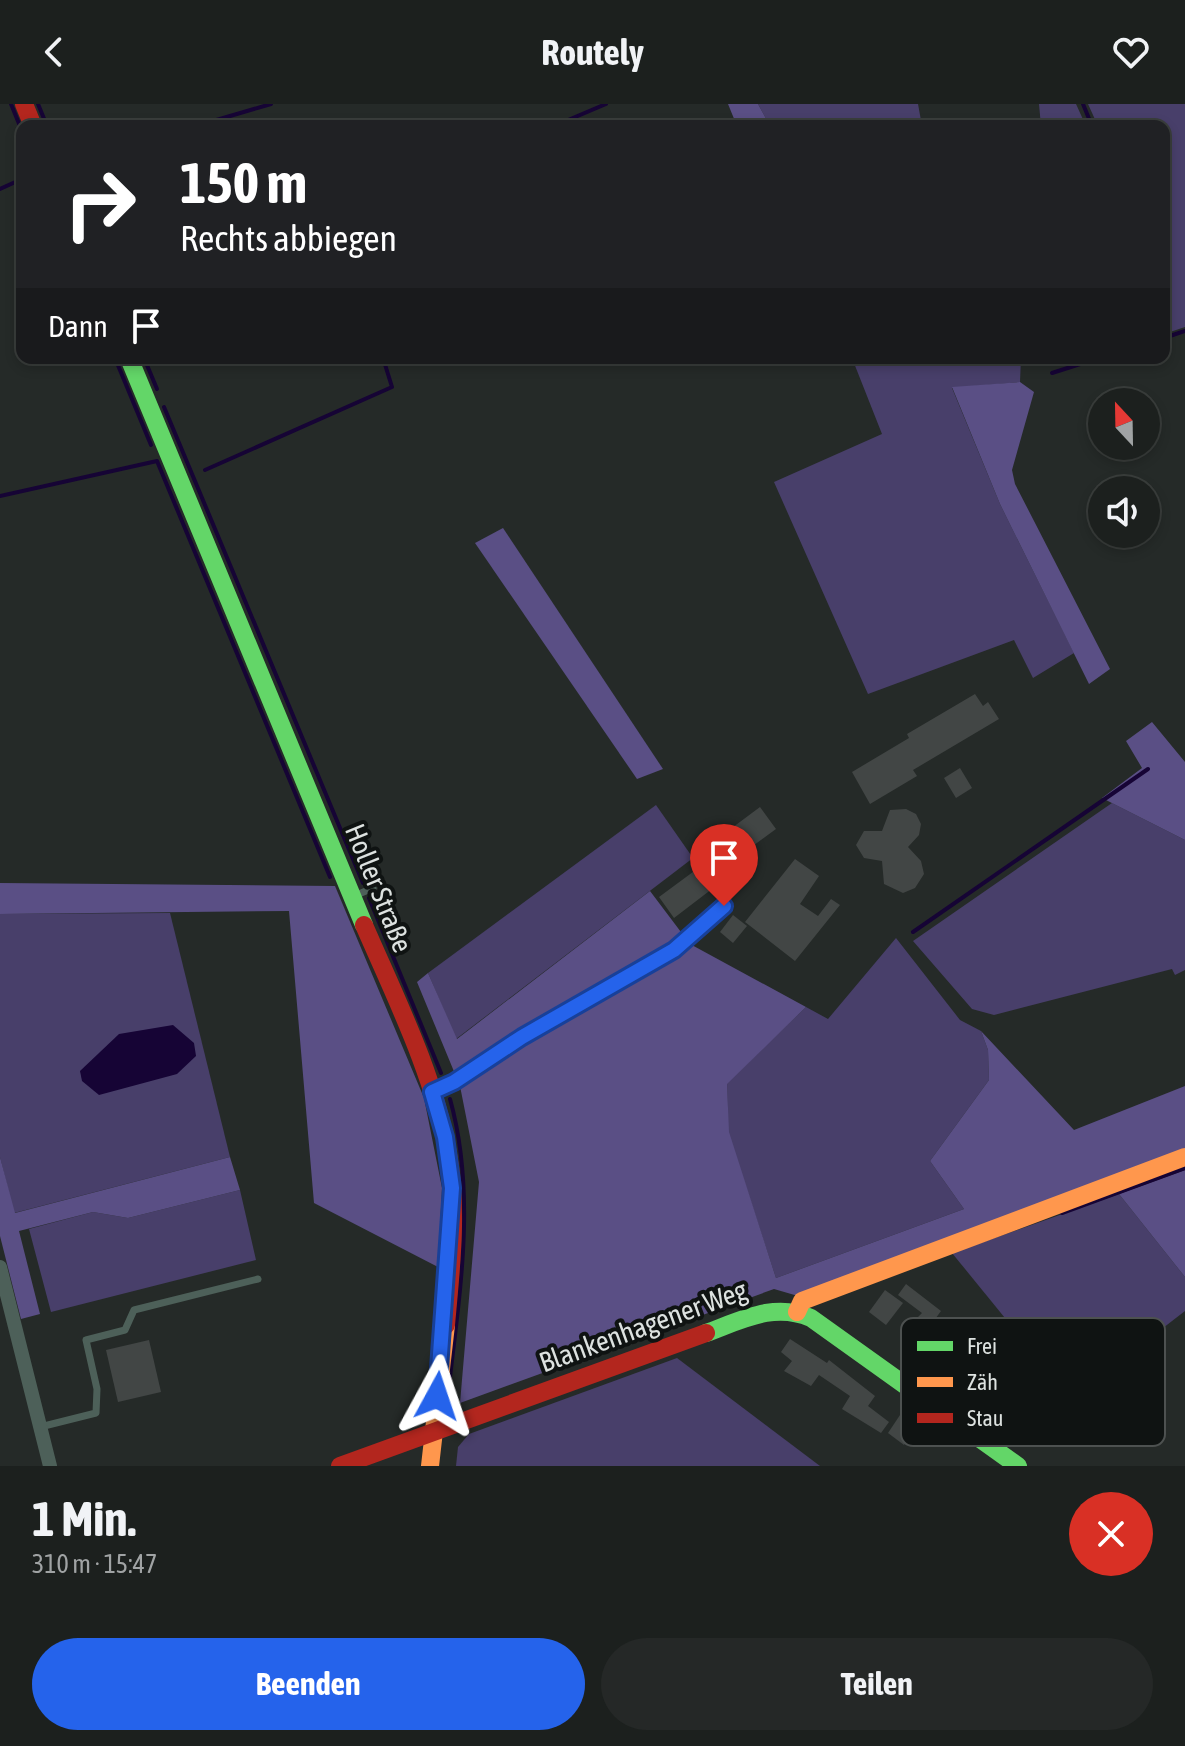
<!DOCTYPE html>
<html lang="de">
<meta charset="utf-8">
<style>
:root{--surface:#1c201e;--page:#252827;--text:#f1f3f6;--muted:#a0a3a4;--line:#3a3e3c;--accent:#2563eb}
body{margin:0;font-family:"Asap Condensed",sans-serif;background:var(--page);color:var(--text);height:100vh;display:flex;flex-direction:column;font-size:30px;white-space:nowrap}
*{box-sizing:border-box;margin:0}
p{font-size:26px;color:var(--muted)}
.icon{flex:none;width:44px;height:44px;fill:none;stroke:currentColor;stroke-width:2;stroke-linecap:round;stroke-linejoin:round}
.map{position:relative;height:1362px;overflow:hidden}
.sheet{display:flex;flex-direction:column;background:var(--surface);flex:1}
.sheet>*{flex:none}
.banner{position:absolute;left:16px;top:16px;width:1154px;height:244px;border-radius:16px;box-shadow:0 4px 12px #0003,0 0 0 2px var(--line);background:#202124;color:#fff;overflow:hidden}
.needle{width:52px;rotate:338deg}
.tools{position:absolute;left:1088px;top:284px;display:grid;gap:16px}
.tools a{display:grid;place-items:center;width:72px;height:72px;border-radius:50%;background:var(--surface);box-shadow:0 4px 12px #0003,0 0 0 2px var(--line);font-size:40px}
.pin{position:absolute;display:grid;place-items:center;width:68px;height:68px;color:#fff;margin:-82px -34px;border-radius:50% 50% 50% 0;rotate:-45deg;box-shadow:0 0 8px #0007}
.pin .icon{rotate:45deg}
.me{position:absolute;width:88px;margin:-44px;rotate:5deg;stroke-linejoin:round;filter:drop-shadow(0 0 6px #0008)}
.turn{display:flex;align-items:center;gap:28px;height:168px;padding:0 32px;font-size:36px}
.turn .icon{width:104px;height:104px;stroke-width:2.5}
.turn b{display:block;font-size:56px;line-height:68px}
.then{display:flex;align-items:center;height:76px;padding:0 32px;background:#0003;gap:16px;font-size:30px}
.round{display:grid;place-items:center;flex:none;width:84px;height:84px;border-radius:42px;background:var(--page)}
.overview{display:flex;align-items:center;justify-content:space-between;height:136px;padding:0 32px}
h1{font-size:48px;font-weight:700;line-height:60px}
.button{display:flex;gap:16px;margin-top:auto;padding:16px 32px}
.button a{flex:1;height:92px;border-radius:48px;background:var(--accent);color:#fff;font-size:32px;font-weight:700;line-height:92px;text-align:center}
.button a+a{background:var(--page);color:var(--text)}
header{display:flex;justify-content:space-between;align-items:center;height:104px;padding:0 32px;background:var(--surface);font-size:36px;font-weight:700}
.map>svg:first-child{display:block}
</style>
<header><svg class="icon" aria-label="back" viewBox="0 0 24 24"><path d="M15 5l-7 7 7 7"/></svg>Routely<svg class="icon" aria-label="heart" viewBox="0 0 24 24"><path d="M12 20l-8-8c-3-5 5-10 8-4 3-6 11-1 8 4z"/></svg></header>
<div class="map">
<svg width="1185" height="1362" viewBox="0 0 1185 1362">
<rect width="100%" height="100%" fill="#252a28"/>
<!-- green -->
<g fill="#483f6a">
<path d="M758,0H918L922,22H770Z"/>
<path d="M1039,0H1076L1086,22H1041Z"/>
<path d="M1088,0H1185V223L1164,230V22H1098Z"/>
<path d="M852,254H1021L1020,278L952,284L1000,400L1074,549L1033,574L1014,536L868,590L774,378L882,330Z"/>
<path d="M1112,699L1185,736V866L1175,871L1172,865L994,911L972,905L913,837Z"/>
<path d="M656,701L693,754L456,935L428,869Z"/>
<path d="M170,809L230,1053L14,1109L0,1053V810Z"/>
<path d="M896,834L960,916L981,927L988,946L989,976L930,1057L964,1105L776,1174L728,1028L727,979L806,903L828,915Z"/>
<path d="M240,1086L256,1156L51,1208L29,1125L93,1108L128,1114Z"/>
<path d="M1119,1090L1185,1173V1207L1071,1295L952,1149Z"/>
<path d="M677,1254L820,1362H456L458,1343L469,1330Z"/>
</g>
<!-- forest -->
<g fill="#5a4f85">
<path d="M728,0H758L770,22H737Z"/>
<path d="M1020,278L1034,288L1012,366L1015,380L1110,565L1089,580L1000,400L952,283Z"/>
<path d="M503,424L663,665L637,675L475,439Z"/>
<path d="M1152,618L1185,658V736L1102,694L1142,664L1126,637Z"/>
<path d="M0,779L335,782L424,994L442,1084L438,1163L314,1099L289,807L0,810Z"/>
<path d="M650,787L690,840L806,903L727,980L729,1028L776,1174L964,1105L930,1057L989,976L988,946L981,927L1074,1026L1185,982V1046L798,1192L774,1185L460,1299L479,1078L460,982L417,878L428,869L457,935Z"/>
<path d="M0,1053L15,1109L230,1053L240,1086L128,1114L93,1108L19,1127L40,1210L21,1215L0,1132Z"/>
<path d="M1185,1066V1173L1119,1090Z"/>
</g>
<!-- water -->
<path fill="#160435" d="M173,921L194,939L196,952L177,970L99,991L82,977L80,967L119,930Z"/>
<g fill="none" stroke-linecap="round" stroke-linejoin="round">
<!-- stream -->
<g stroke="#160435" stroke-width="4">
<path d="M11,0L22,27"/>
<path d="M38,0L47,22"/>
<path d="M1083,0L1092,22"/>
<path d="M196,22L271,0"/>
<path d="M554,22L606,0"/>
<path d="M0,85L22,75"/>
<path d="M1164,234L1185,227"/>
<path d="M115,254L151,341"/>
<path d="M144,254L157,285"/>
<path d="M1052,269L1099,254"/>
<path d="M164,303L363,779"/>
<path d="M205,366L392,283L383,254"/>
<path d="M0,392L157,357L330,773"/>
<path d="M369,794L441,969"/>
<path d="M913,828L1148,665"/>
<path d="M1062,1109L1185,1064"/>
<path d="M448,1290C459,1192 477,1092 450,995"/>
</g>
</g>
<!-- building -->
<g fill="#424645">
<path d="M975,590L983,602L988,598L999,615L913,666L917,672L870,700L852,668L909,634L907,630Z"/>
<path d="M960,664L972,684L956,694L944,674Z"/>
<path d="M760,703L776,725L719,767L725,775L674,814L659,793L720,748L713,738Z"/>
<path d="M906,705L916,710L921,720L919,731L908,743L921,757L924,770L915,784L903,789L884,780L882,757L864,754L856,741L864,727H882L890,706Z"/>
<path d="M795,755L819,772L800,800L818,812L831,795L840,801L795,857L745,818Z"/>
<path d="M733,811L747,822L733,839L720,828Z"/>
<path d="M906,1180L941,1207L927,1226L940,1235L934,1244L930,1240L924,1248L911,1239L916,1230L907,1224L922,1209L898,1191Z"/>
<path d="M885,1186L903,1199L886,1221L869,1208Z"/>
<path d="M790,1235L827,1259L829,1256L875,1292L868,1302L889,1318L881,1329L842,1305L850,1292L819,1271L811,1282L784,1267L792,1257L781,1248Z"/>
<path d="M149,1236L161,1288L118,1298L106,1246Z"/>
<path d="M900,1311L916,1323L904,1341L888,1329Z"/>
</g>
<g fill="none" stroke-linecap="round" stroke-linejoin="round">
<!-- lane -->
<g stroke="#4d6059" stroke-width="7">
<path d="M354,792L373,784"/>
<path d="M433,987L454,978L522,933L674,846L724,802"/>
<path d="M40,1323L96,1309L97,1285L86,1236L125,1226L134,1206L258,1175"/>
</g>
<!-- street -->
<path stroke="#4d6059" stroke-width="14" d="M0,1163L50,1362"/>
<!-- fast -->
<g stroke="#63d668" stroke-width="18">
<path d="M129,254L364,821"/>
<path d="M706,1229C742,1216 774,1198 811,1214L1018,1362"/>
</g>
<!-- slow -->
<g stroke="#ff974d" stroke-width="18">
<path d="M797,1208L802,1197L1185,1053"/>
<path d="M430,1362L446,1221"/>
</g>
<!-- jam -->
<g stroke="#b3261e" stroke-width="18">
<path d="M24,0L33,22"/>
<path d="M364,821C396,895 434,970 448,1050C458,1106 451,1165 446,1221"/>
<path d="M340,1362L706,1229"/>
</g>
</g>
<g fill="none" stroke-linecap="round" stroke-linejoin="round">
<defs>
<path id="route" d="M437,1292L452,1084L445,1033L432,988L454,978L522,933L674,846L724,802"/>
</defs>
<!-- route casing -->
<use href="#route" stroke="#184099" stroke-width="20"/>
<!-- route -->
<use href="#route" stroke="#2563eb" stroke-width="14"/>
</g>
<g text-anchor="middle" stroke-width="8" stroke-linejoin="round" paint-order="stroke">
<!-- street labels -->
<g font-size="28" fill="#dde2e0" stroke="#0f1312">
<text transform="translate(379 784) rotate(68)" y="10">Holler Straße</text>
<text transform="translate(643 1222) rotate(-20)" y="10">Blankenhagener Weg</text>
</g>
</g>
<!-- legend -->
<rect x="901" y="1214" width="264" height="128" rx="12" fill="#0f1312" stroke="#4d5150" stroke-width="2"/>
<rect x="917" y="1237" width="36" height="10" fill="#63d668"/>
<rect x="917" y="1273" width="36" height="10" fill="#ff974d"/>
<rect x="917" y="1309" width="36" height="10" fill="#b3261e"/>
<g font-size="22" fill="#dde2e0">
<text x="967" y="1250">Frei</text>
<text x="967" y="1286">Zäh</text>
<text x="967" y="1322">Stau</text>
</g>
</svg>
<div class="tools">
<a><svg class="needle" viewBox="-14 -14 28 28"><path d="M0-13l5 13h-10z" fill="#e53935"/><path d="M0 13l5-13h-10z" fill="#a0a3a4"/></svg></a>
<a><svg class="icon" aria-label="sound" viewBox="0 0 24 24"><path d="M4 9h4l5-4v14l-5-4H4zM17 9q2 3 0 6"/></svg></a>
</div>
<div class="pin" style="left:724px;top:802px;background:#d93025"><svg class="icon" aria-label="arrive" viewBox="0 0 24 24"><path d="M6 21V4h12l-3 4 3 4H6"/></svg></div>
<svg class="me" style="left:437px;top:1292px" viewBox="-20 -20 40 40"><path d="M0-17L14 15 0 8-14 15z" fill="#2563eb" stroke="#fff" stroke-width="4"/></svg>
<div class="banner">
<div class="turn"><svg class="icon" aria-label="right" viewBox="0 0 24 24"><path d="M7 20v-9h11M14 6l5 5-5 5"/></svg><div><b>150 m</b>Rechts abbiegen</div></div>
<div class="then">Dann<svg class="icon" aria-label="arrive" viewBox="0 0 24 24"><path d="M6 21V4h12l-3 4 3 4H6"/></svg></div>
</div>
</div>
<section class="sheet">
<div class="overview"><div><h1>1 Min.</h1><p>310 m · 15:47</p></div><a class="round" style="background:#d93025;color:#fff"><svg class="icon" aria-label="close" viewBox="0 0 24 24"><path d="M6 6l12 12M18 6L6 18"/></svg></a></div>
<div class="button"><a>Beenden</a><a>Teilen</a></div>
</section>
